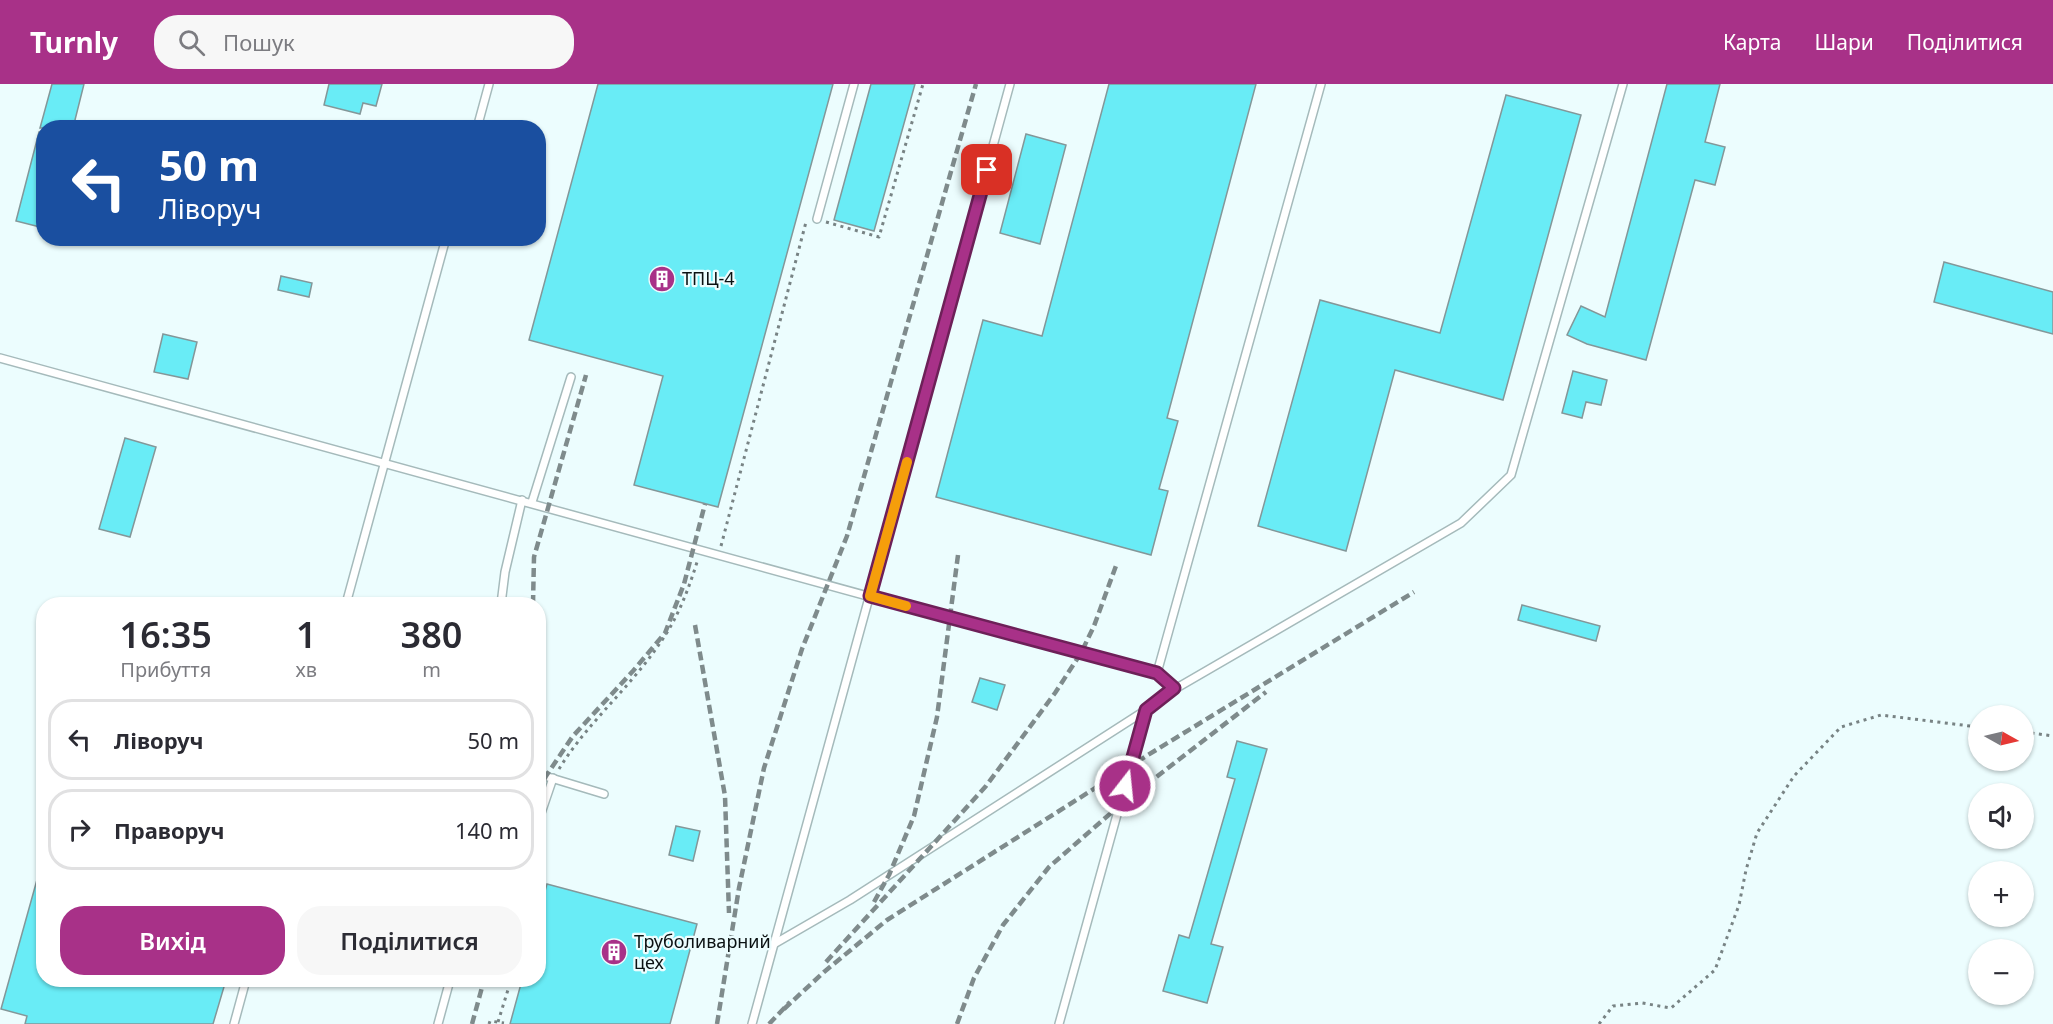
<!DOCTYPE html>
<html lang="uk">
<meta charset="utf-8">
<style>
:root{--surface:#fff;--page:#f7f7f7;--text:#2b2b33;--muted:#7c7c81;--line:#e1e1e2;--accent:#a83188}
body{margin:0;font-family:"Noto Sans",sans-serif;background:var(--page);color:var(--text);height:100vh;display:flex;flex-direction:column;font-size:22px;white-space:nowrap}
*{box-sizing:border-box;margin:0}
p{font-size:20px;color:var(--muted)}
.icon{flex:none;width:33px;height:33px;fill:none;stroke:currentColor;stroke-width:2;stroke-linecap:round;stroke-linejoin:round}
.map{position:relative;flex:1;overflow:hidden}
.panel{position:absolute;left:36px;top:513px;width:510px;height:390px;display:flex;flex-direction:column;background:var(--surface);border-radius:24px;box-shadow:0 2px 4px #0004}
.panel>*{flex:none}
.top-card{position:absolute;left:36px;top:36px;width:510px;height:126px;border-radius:24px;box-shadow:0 2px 4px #0004;background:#1a4fa0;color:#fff;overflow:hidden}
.needle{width:39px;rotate:98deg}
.controls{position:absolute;left:1968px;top:621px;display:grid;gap:12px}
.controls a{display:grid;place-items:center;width:66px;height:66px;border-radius:50%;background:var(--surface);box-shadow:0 2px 4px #0004;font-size:30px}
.pin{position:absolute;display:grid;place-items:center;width:51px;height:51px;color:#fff;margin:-26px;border-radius:12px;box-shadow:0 3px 9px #0006}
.me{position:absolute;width:66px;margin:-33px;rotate:16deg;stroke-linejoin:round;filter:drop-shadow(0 0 4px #0008)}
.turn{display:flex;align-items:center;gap:21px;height:126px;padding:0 24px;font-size:27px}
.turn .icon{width:78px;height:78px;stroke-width:2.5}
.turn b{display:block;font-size:42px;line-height:51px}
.eta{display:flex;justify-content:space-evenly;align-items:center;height:102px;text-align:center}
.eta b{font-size:36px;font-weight:600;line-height:42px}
.primary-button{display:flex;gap:12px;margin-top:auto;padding:12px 24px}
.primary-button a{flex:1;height:69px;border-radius:24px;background:var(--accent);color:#fff;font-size:24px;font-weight:600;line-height:69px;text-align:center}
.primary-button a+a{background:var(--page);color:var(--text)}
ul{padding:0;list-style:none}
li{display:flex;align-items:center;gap:18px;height:81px;margin:0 12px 9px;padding:0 12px;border:3px solid var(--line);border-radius:24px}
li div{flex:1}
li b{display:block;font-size:22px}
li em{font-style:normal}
header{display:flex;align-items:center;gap:36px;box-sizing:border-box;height:84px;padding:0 30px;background:var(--accent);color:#fff}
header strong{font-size:28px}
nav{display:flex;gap:33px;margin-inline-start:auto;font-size:21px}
.search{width:420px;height:54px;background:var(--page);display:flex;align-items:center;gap:15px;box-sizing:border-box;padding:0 21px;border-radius:24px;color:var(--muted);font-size:22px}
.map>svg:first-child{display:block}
</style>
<header>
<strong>Turnly</strong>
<div class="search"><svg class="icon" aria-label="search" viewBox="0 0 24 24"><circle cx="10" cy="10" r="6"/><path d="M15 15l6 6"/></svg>Пошук</div>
<nav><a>Карта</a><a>Шари</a><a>Поділитися</a></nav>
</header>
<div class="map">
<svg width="2053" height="940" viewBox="0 0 2053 940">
<rect width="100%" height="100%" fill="#ecfdfe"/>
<!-- building -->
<g fill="#69ecf6" stroke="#839799" stroke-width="1.5">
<path d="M52,0H84L73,44H40Z"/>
<path d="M329,0H382L376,22L363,19L360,30L324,21Z"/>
<path d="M598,0H833L718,423L634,401L663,292L529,256Z"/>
<path d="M871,0H915L874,147L834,136Z"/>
<path d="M1109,0H1256L1167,334L1178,337L1159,405L1168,407L1151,471L936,413L983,236L1042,252Z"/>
<path d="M1667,0H1720L1705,58L1725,63L1715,101L1695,96L1646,276L1587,260L1567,251L1581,222L1605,233Z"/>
<path d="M1506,11L1581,31L1503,316L1395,286L1346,467L1258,442L1320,216L1440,249Z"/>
<path d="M39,48H44V144L16,137Z"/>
<path d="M1026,50L1066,61L1040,160L1000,149Z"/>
<path d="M1944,178L2053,208V250L1934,218Z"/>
<path d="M281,192L312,199L309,213L278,206Z"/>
<path d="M163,250L197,258L188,295L154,288Z"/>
<path d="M1573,287L1607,296L1601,321L1586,318L1582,334L1562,329Z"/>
<path d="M125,354L156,363L130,453L99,445Z"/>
<path d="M1522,521L1600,542L1596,557L1518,536Z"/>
<path d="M980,594L1005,601L997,626L972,618Z"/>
<path d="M1237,657L1267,665L1211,860L1223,863L1207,919L1163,907L1179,851L1189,854L1235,695L1227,693Z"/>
<path d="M676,742L700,747L693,777L669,771Z"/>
<path d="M40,785L44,786V896H226L213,940H25L27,932L1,925Z"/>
<path d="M547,800L697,840L670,940H510L522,896H538V832Z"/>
</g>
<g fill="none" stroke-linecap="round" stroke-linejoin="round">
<defs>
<g id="service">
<path d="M477,44L489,0"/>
<path d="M817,135L854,0"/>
<path d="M0,274L1028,556L1157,589L1175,605"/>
<path d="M532,418L571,293"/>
<path d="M346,520L446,154"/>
<path d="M501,520L505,488L522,416"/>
<path d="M1157,589L1321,0"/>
<path d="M538,690L604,710"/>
<path d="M538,738L553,694"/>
<path d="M774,860L850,816L1146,626L1175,605L1461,439L1511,391L1623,0"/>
<path d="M234,940L246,896"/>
<path d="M438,940L450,896"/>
<path d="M752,940L1010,0"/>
<path d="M1059,940L1146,626"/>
</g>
</defs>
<!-- service casing -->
<use href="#service" stroke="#a5babb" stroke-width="10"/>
<!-- path -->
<g stroke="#788384" stroke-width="3" stroke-dasharray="3 4.5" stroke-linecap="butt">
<path d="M826,138L879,153L923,0"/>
<path d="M721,462L806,138"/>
<path d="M2024,648L2053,652"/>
<path d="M559,685C587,639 630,604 660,559C678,534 689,504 698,475"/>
<path d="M498,938L511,896"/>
<path d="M489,940L490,937L504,939"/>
<path d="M1599,940L1613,922L1642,919L1671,924L1715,886L1739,821L1746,786L1757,749L1794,692L1841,643L1881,631L1978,643"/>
</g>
<!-- service -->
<use href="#service" stroke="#fff" stroke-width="7"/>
<!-- rail -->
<g stroke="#7f8b8c" stroke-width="4.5" stroke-dasharray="9 4.5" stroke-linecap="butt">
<path d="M533,520L534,473L586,291"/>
<path d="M695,541L725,712L729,829"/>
<path d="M538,605L541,664L538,675"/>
<path d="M538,707L546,692L573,652L633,587L665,549L684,500L705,420"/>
<path d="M874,818L889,791L914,732L937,633L958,471"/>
<path d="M826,878L986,702L1055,609L1081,569L1094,542L1117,479"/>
<path d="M784,925L824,888L887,836L1130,682L1414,508"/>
<path d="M472,940L484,896"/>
<path d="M717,940L739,804L764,684L802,565L847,452L976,0"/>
<path d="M769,940L790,918"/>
<path d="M957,940L974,894L1003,841L1049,783L1119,722L1266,608"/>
</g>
</g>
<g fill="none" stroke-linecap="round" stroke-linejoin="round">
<defs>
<path id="route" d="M987,86L870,512L1157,589L1174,604L1146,626L1125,702"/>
</defs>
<!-- route casing -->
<use href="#route" stroke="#6d2058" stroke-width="15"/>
<!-- route -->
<use href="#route" stroke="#a83188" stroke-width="10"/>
<!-- slow -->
<path stroke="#f59e0b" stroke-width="10" d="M906,522L870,512L907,378"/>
</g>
<!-- icons -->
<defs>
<symbol id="building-disc" viewBox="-11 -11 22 22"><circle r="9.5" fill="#a83188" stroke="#ecfdfe"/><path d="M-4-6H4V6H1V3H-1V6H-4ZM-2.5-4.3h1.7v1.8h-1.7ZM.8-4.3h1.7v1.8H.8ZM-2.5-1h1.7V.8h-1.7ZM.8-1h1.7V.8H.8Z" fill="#fff"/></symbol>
</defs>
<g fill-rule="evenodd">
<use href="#building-disc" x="647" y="180" width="30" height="30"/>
<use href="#building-disc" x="599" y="853" width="30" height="30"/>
</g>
<g text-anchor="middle" stroke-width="4.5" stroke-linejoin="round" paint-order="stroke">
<!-- poi labels -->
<g font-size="18" fill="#0b1213" stroke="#ecfdfe" text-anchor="start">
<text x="682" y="201">ТПЦ-4</text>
<text x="634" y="864">Труболиварний<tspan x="634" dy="21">цех</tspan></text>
</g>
</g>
</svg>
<div class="controls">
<a><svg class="needle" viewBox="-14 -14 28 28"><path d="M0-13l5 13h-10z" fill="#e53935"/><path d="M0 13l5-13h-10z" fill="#7c7c81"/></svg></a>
<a><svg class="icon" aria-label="sound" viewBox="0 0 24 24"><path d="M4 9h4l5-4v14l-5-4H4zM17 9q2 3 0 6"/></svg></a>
<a>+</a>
<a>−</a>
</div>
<div class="pin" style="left:987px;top:86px;background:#d93025"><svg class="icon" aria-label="arrive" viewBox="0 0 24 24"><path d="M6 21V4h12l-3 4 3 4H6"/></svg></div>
<svg class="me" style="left:1125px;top:702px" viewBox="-20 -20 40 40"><circle r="17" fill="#a83188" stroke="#fff" stroke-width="3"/><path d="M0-11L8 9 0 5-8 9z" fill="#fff"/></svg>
<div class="top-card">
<div class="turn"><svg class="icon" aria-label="left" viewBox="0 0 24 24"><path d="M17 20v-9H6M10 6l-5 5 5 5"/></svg><div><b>50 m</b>Ліворуч</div></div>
</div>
<section class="panel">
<div class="eta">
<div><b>16:35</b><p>Прибуття</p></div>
<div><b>1</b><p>хв</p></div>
<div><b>380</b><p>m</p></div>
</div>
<ul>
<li><svg class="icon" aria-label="left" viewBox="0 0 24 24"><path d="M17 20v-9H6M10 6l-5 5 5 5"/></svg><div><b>Ліворуч</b></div><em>50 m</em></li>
<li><svg class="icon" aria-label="right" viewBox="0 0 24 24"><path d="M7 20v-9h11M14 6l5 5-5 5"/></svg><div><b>Праворуч</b></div><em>140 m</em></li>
</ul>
<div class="primary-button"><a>Вихід</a><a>Поділитися</a></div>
</section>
</div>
